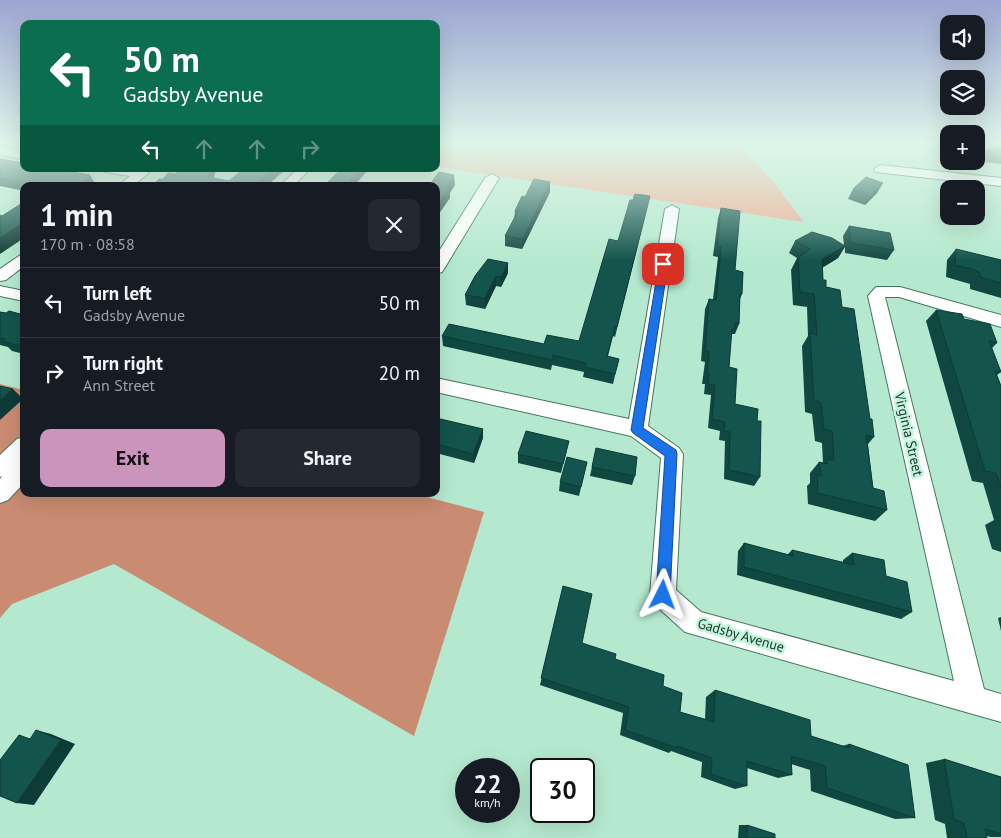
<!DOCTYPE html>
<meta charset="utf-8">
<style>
:root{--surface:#171b24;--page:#242831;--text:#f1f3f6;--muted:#9ea1a6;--line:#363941;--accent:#ca94bc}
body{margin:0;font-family:"PT Sans",sans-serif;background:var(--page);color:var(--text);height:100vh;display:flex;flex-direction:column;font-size:19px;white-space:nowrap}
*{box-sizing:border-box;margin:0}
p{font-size:16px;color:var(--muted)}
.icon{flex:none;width:28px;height:28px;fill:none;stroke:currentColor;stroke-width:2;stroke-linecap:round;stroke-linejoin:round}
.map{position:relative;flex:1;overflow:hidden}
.sheet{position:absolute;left:20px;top:182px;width:420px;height:315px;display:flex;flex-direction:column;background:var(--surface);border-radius:10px;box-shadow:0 5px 20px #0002}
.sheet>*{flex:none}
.banner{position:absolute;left:20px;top:20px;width:420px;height:152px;border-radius:10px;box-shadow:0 5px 20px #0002;background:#0b6e4f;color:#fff;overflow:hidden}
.controls{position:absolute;left:940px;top:15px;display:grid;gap:10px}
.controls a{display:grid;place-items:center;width:45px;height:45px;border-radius:10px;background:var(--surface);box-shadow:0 5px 20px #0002;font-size:25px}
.speed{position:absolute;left:455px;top:758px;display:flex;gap:10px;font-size:25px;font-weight:700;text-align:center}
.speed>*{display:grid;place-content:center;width:65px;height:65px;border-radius:50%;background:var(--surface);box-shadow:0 5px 20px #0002;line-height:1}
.speed small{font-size:12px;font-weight:400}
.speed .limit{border:2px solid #111;border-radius:8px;background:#fff;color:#111}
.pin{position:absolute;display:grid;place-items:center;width:42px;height:42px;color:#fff;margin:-21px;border-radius:10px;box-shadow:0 2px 8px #0006}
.me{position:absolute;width:55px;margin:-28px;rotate:3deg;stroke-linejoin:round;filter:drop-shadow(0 0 4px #0008)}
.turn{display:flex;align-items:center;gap:18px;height:105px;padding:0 20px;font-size:22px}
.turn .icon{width:65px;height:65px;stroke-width:2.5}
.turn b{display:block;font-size:35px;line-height:42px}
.lanes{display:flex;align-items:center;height:48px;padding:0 20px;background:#0003;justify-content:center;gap:25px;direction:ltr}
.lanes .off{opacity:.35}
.round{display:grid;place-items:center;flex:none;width:52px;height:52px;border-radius:10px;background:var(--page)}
.headline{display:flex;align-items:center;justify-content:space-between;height:85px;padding:0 20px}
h1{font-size:30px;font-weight:700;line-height:38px}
.primary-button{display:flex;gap:10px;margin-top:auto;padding:10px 20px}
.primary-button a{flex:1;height:58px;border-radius:10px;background:var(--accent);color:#111;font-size:20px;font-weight:700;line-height:58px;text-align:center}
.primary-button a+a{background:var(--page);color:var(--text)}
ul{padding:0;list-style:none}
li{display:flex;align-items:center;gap:15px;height:70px;padding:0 20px;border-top:1px solid var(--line)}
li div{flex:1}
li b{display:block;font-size:19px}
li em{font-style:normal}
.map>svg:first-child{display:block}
</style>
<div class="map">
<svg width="1001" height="838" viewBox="0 0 1001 838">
<rect width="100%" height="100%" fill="#b5e9cf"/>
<!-- green -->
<path fill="#efaf95" d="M436,144H737L771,179L804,222L436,167Z"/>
<!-- forest -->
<path fill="#c98b71" d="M0,384L24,390V494H415L484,512L414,736L114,564L12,604L0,618Z"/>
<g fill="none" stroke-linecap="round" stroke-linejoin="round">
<defs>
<g id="minor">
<path d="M0,147L24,151V159L0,155Z"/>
<path d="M880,165L1001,178V186L875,172L874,169Z"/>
<path d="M104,169H133L147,171L148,174L132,186H118L130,176L105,172Z"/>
<path d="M297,169H310L293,186H280Z"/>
<path d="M492,174L499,178L444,269L442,272L436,274V256L485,178Z"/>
<path d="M672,205L679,209L648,426L679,448L683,454L676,590L701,612L954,681L868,296L876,287H900L1001,315V327L899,297H885L984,689L1001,694V722L685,632L654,604L650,595L661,458L631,436L436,392V378L629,419L665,209Z"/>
<path d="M24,254V266L6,280L0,281V269L19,256Z"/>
<path d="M0,286L24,291V301L0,296Z"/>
<path d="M24,437V458L21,461L24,460V483L8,500L0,503V479L2,476L0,477V455L17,439Z"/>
</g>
</defs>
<!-- minor casing -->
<use href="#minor" stroke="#457660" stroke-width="2"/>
<!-- minor -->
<use href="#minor" fill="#fff" fill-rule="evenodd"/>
</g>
<!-- wall -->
<g fill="#104841">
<path d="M1001,146V164L978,161V159L985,150Z"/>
<path d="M0,159L96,185L95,186H24V191L0,186Z"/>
<path d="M853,189L877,193L865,205L848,199Z"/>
<path d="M550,192L522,249L505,246V236L514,219L515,211L525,197Z"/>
<path d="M650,196L615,337L613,336L608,356L619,359L613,384L583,377L584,372L552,365L551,370L443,346L442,336L544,344L579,341L618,241L633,200Z"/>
<path d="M721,208L735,270L742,294L740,299L739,324L735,334H732L731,337L729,367L735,404L757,421L760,477L754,486L724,479L725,441L719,440L720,431L708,428L711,395L704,394L705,384H702L705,362L701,361L705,309L709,299H713L718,257L713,256L718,218Z"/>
<path d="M849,226L894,250L887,260L845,253V247L838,258L822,268L823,280L826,287L842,307L874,437L868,444L873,488L887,510L875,521L808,504L807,486L810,483V473L819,462L823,463L822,443L815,441L812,414L805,412L802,346L808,336L807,307L793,305L791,270L797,258L789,253L795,241L844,245L843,236Z"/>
<path d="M956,249L1001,260V298L970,289V284L946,277L947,260Z"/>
<path d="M508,273L501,287L496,286L485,309L466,305L465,295L475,276Z"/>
<path d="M936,310L964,319L997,343L992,348L1001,372L997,375L1001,386V552L992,549L985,525L994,520L983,483L972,481L926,321Z"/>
<path d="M0,312L6,313L24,315V354L12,351L8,347L0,345Z"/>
<path d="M436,418L483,429V438L474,463L436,453Z"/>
<path d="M596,448L635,476L632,485L590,476Z"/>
<path d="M567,450L561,473L518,463V454Z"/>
<path d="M587,462L579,496L559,491L560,482Z"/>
<path d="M744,543L787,555L792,550L843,563V560L852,553L886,576L912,612L901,619L737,575L738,551Z"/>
<path d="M563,586L582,643L615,659L663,686L680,712L705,719L706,697L715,690L811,736L842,746L849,744L915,818L895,819L811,791L810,770L791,764L792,775L778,778L747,768V786L735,789L701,777L702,762L671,751L669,753L620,735L623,713L540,685Z"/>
<path d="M1001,617V631L998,618Z"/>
<path d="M944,759L1001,777V837H990L987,836V838H947L945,824L935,820L926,763Z"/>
<path d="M739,825H747L775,838H738Z"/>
</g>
<!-- shaded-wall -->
<g fill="#0d3b35">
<path d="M210,169H216L212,186L208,177Z"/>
<path d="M272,169H286L267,186H252Z"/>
<path d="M359,169H369L354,186H344Z"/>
<path d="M90,175L96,185L95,186H76Z"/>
<path d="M454,175L455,185L450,193V198L436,218V207L446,187Z"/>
<path d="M550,182V192L522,249L523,239Z"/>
<path d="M883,183L877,193L865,205L870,196Z"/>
<path d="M24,220V238L0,254V238Z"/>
<path d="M845,246L838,258L815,272L822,259Z"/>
<path d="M508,263V273L501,287V277Z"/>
<path d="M496,276V286L485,309V298Z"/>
<path d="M23,344L24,345V349L20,346Z"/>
<path d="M13,389L23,399L0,420V400Z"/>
<path d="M483,429V438L474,463L473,454Z"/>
<path d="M36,730L51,734L75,744L34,805L17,803Z"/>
</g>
<!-- building -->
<g fill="#13544c" stroke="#0d3b35">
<path d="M1001,146V154L985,152V150Z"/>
<path d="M0,159L24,163V169H55L90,175L87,177H90L76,186H40L0,178Z"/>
<path d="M178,169H210L208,177L229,181L244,169H272L252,186H152L159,179H163L168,173L176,174Z"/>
<path d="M341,169H359L343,186H345H324Z"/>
<path d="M439,172L454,175L446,187L449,188L436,207V186H429Z"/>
<path d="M866,177L883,183L870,196L853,189Z"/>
<path d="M534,179L550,182L523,239L505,236L518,211H515L522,196L525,197Z"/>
<path d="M635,194L650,196L617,327L615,326L607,356L619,359L615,374L585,367L586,363L553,355L552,360L442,336L449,324L544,344L547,335L579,341L609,239L618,241L630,200H633Z"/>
<path d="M24,202V220L19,224H21L0,238V215L2,216Z"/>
<path d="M721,208L740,211L735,270L743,272L742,294H740L739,324L735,323V329H732L729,367L737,369L735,404L758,409L757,421H761L760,477L729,470L730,432L724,431L725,422L712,419L715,385L708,384L709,374H707L709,352L705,351L709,299L716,300L721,247L717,246Z"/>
<path d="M849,226L890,233L894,250L851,243Z"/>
<path d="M812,232L832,238L845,246L822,259L823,280H826V287L840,290L842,307L854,309L870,419H872L874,437L866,435L873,488L884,491L887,510L818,493L817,475L821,476L819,462L827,464V459L834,460L832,431L824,429L821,402L814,400L810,333L817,335L814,294L800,292L798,258L810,249L795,241Z"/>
<path d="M956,249L1001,260V283L980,277V273L975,270L955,265Z"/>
<path d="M488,259L508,263L501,277L496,276L485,298L465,295L475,276Z"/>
<path d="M936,310L962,314L964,319L990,324L997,343L989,341L1001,372L995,371L1001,386V488L996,473L985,471Z"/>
<path d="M9,311L24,315V344L20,346L2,341L5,339L0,338V312L6,313Z"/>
<path d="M0,386L13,389L0,400Z"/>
<path d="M436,418L483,429L473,454L436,444Z"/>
<path d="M526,431L569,441L563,464L518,454Z"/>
<path d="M596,448L637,457L635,476L592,467Z"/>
<path d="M567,457L587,462L581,487L560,482Z"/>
<path d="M744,543L793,556L792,550L854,565L852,553L884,560L886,576L907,582L912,612L744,567Z"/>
<path d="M563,586L592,594L582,643L616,654L615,659L664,675L663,686L682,693L680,712L714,722L715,690L810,720L811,736L849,748V744L908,765L915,818L827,788L825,766L791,756L792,775L747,761V786L711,774L712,758L677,746V748L625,730L629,707L541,678Z"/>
<path d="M36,730L61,740L17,803L0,796V760L19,735L30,739Z"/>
<path d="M944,759L1001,777V834L985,829L987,838H967L964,823L954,819Z"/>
<path d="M747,825L775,834V838H747Z"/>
</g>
<!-- sky -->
<linearGradient id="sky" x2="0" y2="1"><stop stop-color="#9ca5d2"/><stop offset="0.55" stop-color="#def5e9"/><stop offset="1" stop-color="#def5e9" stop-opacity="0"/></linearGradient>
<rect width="1001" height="261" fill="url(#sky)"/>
<!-- route -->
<path fill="#1a73e8" stroke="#114b97" d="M663,261L668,264L643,428L676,450L677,454L670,595L668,600L663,602L658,600L656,595L665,456L633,433L631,430L659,264Z"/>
<g text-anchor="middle" stroke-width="5" stroke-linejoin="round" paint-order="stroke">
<!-- street labels -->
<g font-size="14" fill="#21362c" stroke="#c1f6dc">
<text transform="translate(909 434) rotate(77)" y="5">Virginia Street</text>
<text transform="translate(741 635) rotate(16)" y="5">Gadsby Avenue</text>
</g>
</g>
</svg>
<div class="controls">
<a><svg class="icon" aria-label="sound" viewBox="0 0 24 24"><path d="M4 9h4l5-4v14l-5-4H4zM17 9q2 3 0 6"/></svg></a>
<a><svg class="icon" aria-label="layers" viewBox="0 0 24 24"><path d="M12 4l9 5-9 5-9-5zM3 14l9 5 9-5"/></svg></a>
<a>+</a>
<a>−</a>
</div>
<div class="speed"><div>22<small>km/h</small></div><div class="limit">30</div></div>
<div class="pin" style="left:663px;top:264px;background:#d93025"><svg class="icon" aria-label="arrive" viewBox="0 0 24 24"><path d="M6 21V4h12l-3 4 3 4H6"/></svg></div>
<svg class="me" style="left:663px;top:595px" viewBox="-20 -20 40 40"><path d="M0-17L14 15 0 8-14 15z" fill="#1a73e8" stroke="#fff" stroke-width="4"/></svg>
<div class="banner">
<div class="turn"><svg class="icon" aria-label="left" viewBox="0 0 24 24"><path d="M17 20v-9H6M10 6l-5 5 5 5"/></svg><div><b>50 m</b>Gadsby Avenue</div></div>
<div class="lanes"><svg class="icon" aria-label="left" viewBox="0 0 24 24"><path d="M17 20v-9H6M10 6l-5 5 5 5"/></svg><svg class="icon off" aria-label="ahead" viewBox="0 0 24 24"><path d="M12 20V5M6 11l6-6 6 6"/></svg><svg class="icon off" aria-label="ahead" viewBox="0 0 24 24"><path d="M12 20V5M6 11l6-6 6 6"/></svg><svg class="icon off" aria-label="right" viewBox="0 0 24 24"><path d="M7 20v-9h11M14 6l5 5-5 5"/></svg></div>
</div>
<section class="sheet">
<div class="headline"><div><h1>1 min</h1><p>170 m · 08:58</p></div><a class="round"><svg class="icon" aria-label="close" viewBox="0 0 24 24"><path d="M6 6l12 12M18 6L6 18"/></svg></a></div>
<ul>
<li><svg class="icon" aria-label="left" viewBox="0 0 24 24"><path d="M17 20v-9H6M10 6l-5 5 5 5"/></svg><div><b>Turn left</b><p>Gadsby Avenue</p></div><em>50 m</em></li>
<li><svg class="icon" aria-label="right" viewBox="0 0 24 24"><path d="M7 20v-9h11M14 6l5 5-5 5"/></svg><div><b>Turn right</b><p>Ann Street</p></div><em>20 m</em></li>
</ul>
<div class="primary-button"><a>Exit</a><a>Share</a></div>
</section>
</div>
